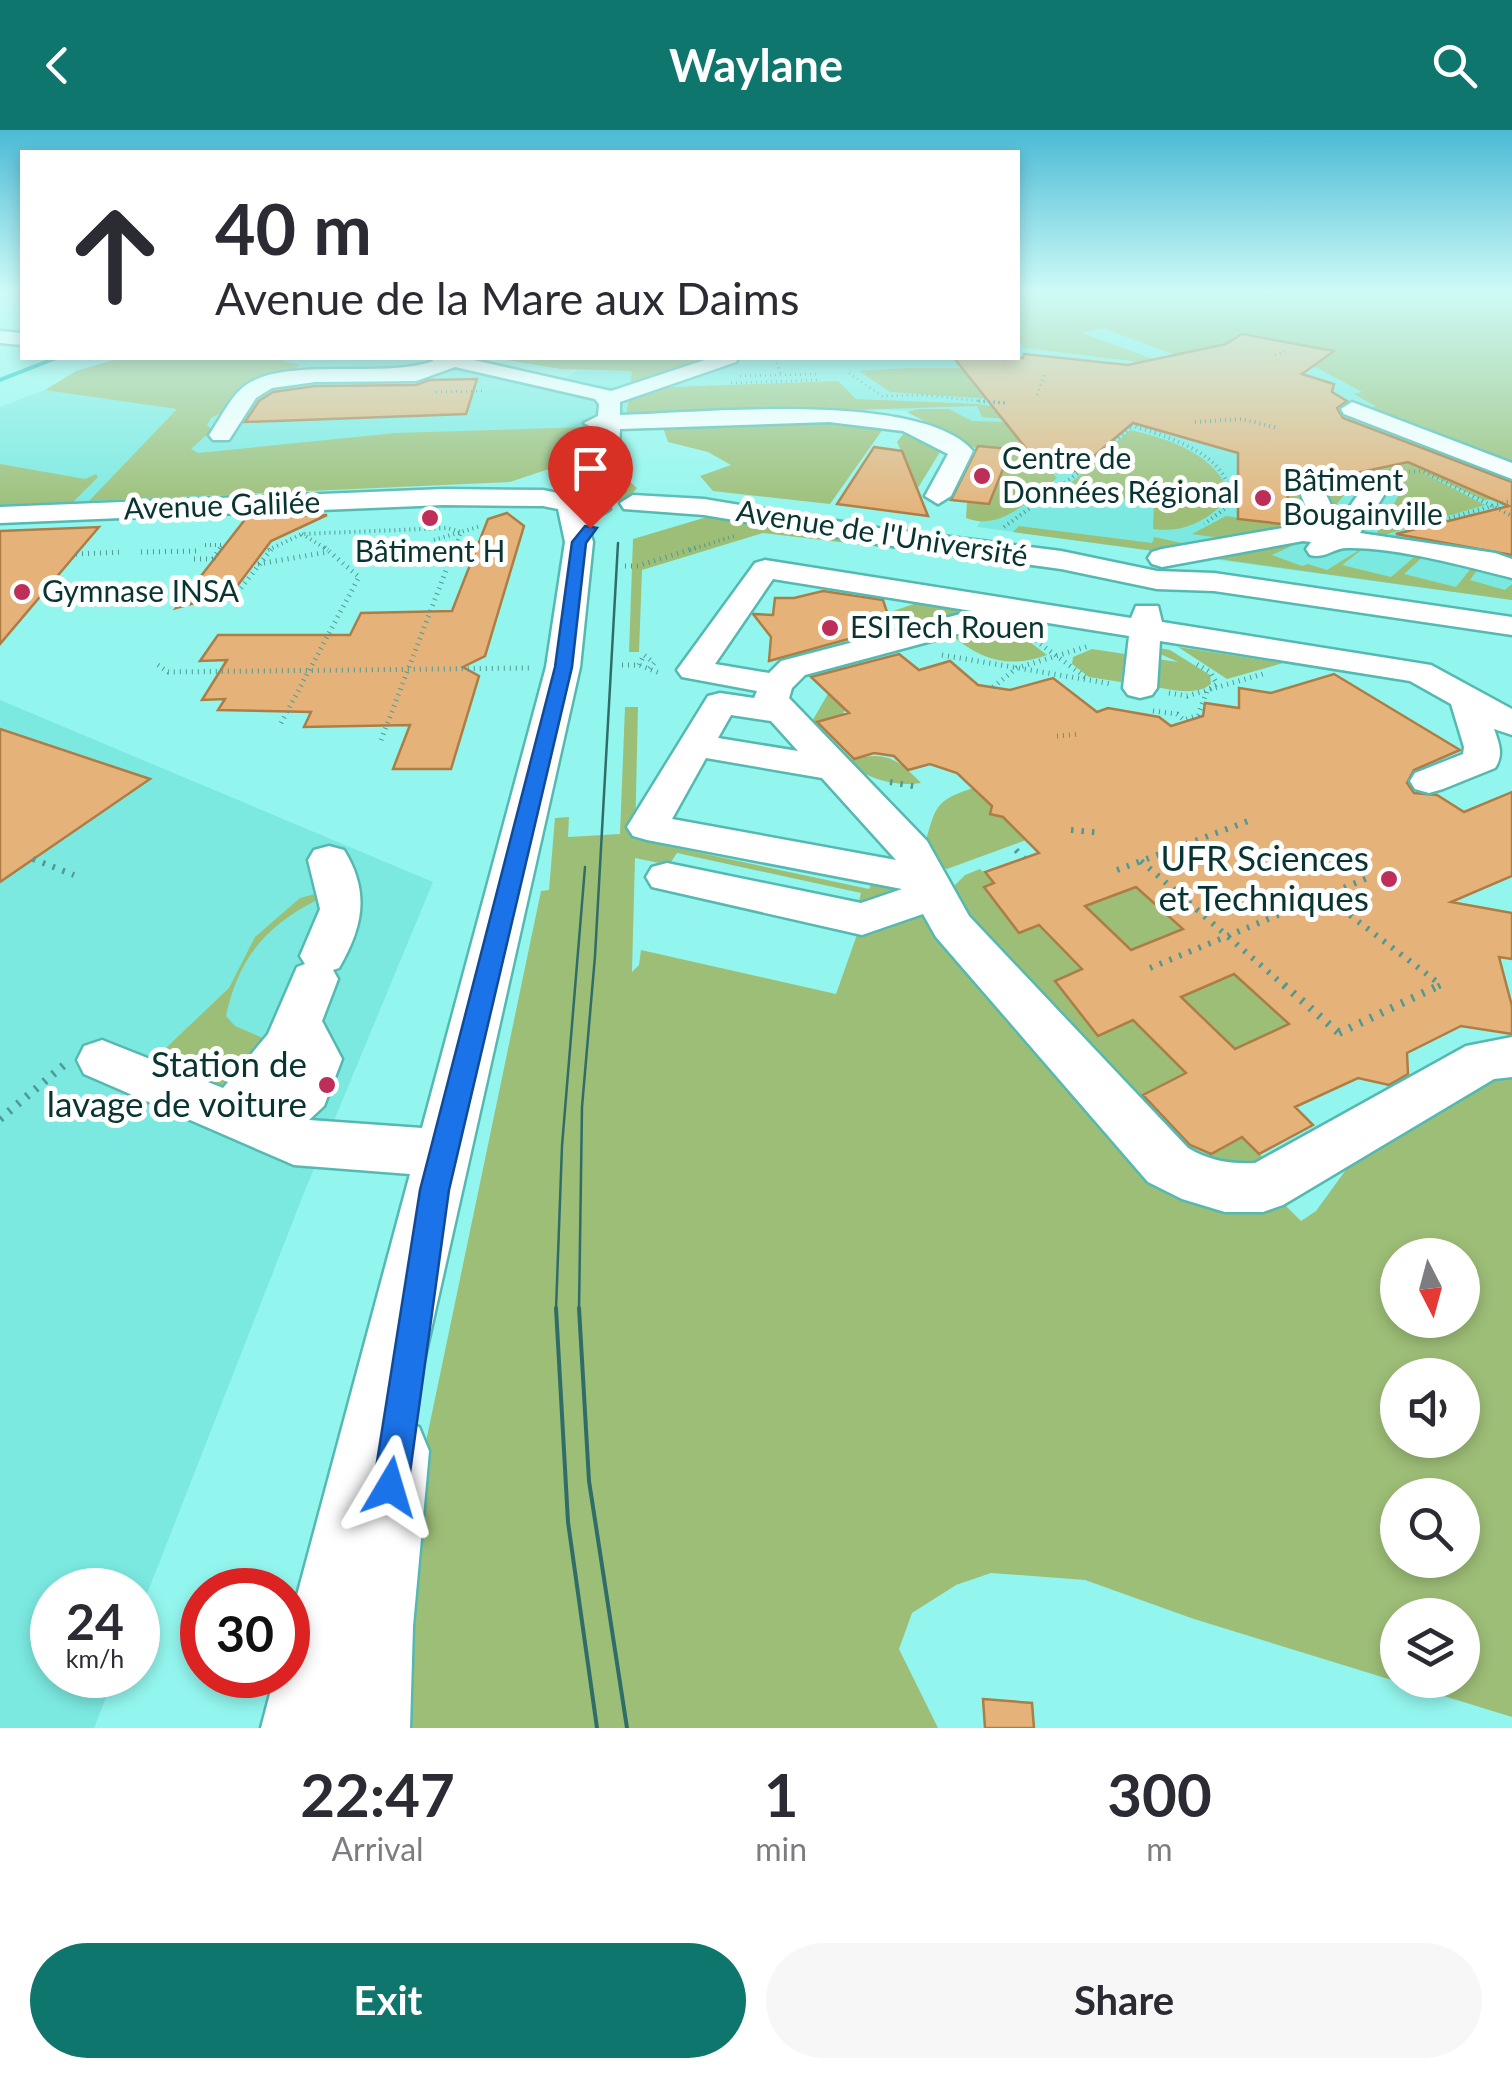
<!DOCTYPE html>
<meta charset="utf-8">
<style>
:root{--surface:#fff;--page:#f7f7f7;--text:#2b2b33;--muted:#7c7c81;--accent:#0f766e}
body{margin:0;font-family:Lato,sans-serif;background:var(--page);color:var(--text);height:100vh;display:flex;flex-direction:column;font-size:38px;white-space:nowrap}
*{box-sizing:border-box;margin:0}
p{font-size:32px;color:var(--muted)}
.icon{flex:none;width:55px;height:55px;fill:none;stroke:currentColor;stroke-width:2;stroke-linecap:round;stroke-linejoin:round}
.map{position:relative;height:1598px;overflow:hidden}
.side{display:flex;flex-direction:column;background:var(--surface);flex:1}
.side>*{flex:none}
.hud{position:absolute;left:20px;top:20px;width:1000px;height:210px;border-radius:0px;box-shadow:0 5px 15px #0003;background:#fff;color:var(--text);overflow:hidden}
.needle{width:65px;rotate:174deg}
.tools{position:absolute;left:1380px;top:1108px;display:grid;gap:20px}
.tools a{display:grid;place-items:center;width:100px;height:100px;border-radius:50%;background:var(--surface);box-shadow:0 5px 15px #0003;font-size:50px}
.speed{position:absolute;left:30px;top:1438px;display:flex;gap:20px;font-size:50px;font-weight:700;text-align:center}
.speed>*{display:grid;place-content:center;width:130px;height:130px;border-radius:50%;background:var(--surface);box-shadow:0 5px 15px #0003;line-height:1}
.speed small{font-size:25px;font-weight:400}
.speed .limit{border:15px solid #d22;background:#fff;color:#111}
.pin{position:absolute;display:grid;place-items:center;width:85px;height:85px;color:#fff;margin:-102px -42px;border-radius:50% 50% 50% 0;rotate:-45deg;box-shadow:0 0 10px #0007}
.pin .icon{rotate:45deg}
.me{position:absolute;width:110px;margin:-55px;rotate:7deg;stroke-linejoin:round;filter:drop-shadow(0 0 8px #0008)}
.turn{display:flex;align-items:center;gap:35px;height:210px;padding:0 30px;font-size:45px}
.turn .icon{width:130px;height:130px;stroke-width:2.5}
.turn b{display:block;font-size:70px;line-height:85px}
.eta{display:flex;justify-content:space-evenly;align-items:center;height:170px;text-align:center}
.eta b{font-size:60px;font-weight:700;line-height:70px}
.primary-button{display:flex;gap:20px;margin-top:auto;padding:20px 30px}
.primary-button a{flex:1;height:115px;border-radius:60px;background:var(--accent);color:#fff;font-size:40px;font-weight:700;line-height:115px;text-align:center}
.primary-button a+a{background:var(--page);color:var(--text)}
header{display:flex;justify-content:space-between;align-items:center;height:130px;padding:0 30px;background:var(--accent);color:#fff;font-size:45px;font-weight:700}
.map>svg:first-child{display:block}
</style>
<header><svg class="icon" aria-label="back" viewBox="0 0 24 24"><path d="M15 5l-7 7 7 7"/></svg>Waylane<svg class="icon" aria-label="search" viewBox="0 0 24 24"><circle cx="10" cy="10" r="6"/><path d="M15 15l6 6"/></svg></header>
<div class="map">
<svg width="1512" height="1598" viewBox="0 0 1512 1598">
<rect width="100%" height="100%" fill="#93f6ee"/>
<!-- built -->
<g fill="#7be9e0">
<path d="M1018,181L1348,211L1512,334V470L977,397L1020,327L939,282L882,280L613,289L606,323H573L72,373L0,375V277L129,228H408L545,257L578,241L653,240L707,228H1018Z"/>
<path d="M0,570L433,752L304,1063L138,1487V1460H52V1545H115L94,1598H0Z"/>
</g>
<!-- green -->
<g fill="#9dbe77" fill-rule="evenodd">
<path d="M1018,160H1512V338L1368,282L1375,276L1354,264L1362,262L1297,227L1206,236L1102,198L1082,203L1172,236L1025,218L1018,212Z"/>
<path d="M120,228H290L281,231L299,234L296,240L303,243L211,288L207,295L212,300L191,319L198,323L396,303L587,297L588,326L510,352L89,371L177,279L45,260L76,241Z"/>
<path d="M494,228H724L630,258L632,241L561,239Z"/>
<path d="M908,238H970L989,269L890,262L859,241Z"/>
<path d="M838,251L856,269L979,274L996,277L1006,289L982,287L977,276L626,287L630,263L646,258Z"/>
<path d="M920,279H949L972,291L1009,292L1057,348C1029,369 1002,402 966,388L967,372L989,374L1009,323L993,321V317L975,318L907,282Z"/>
<path d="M826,289L883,299L830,374L713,361L700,346L731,335L708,322L668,312L662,294Z"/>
<path d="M1130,300C1163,307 1206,321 1224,352L1223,374C1203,393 1181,403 1153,399L1154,373L1062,361Z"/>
<path d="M904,303L940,322L913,366L911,344L897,312Z"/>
<path d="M1450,321L1484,337L1442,345L1506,369L1484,370L1418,340L1485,375L1374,408L1404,356L1359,347L1326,387L1317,351Z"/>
<path d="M0,334L85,349L96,344L98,347L72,373L0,375Z"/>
<path d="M600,345L626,348L637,358C621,380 592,372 569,366L566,361L575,351Z"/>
<path d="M1303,355L1317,382L1305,397L1234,410L1192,404L1226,386L1290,395L1287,359Z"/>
<path d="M707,387L915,421L763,403L642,440L639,522H629L633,409Z"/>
<path d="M1019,396L1152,413L1154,407L1191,415L1169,423L1013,402Z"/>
<path d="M1311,407L1272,425L1302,436L1308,434L1327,440L1369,414L1342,435L1391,447L1420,422L1427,423L1404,444L1456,457L1477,431L1483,432L1470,450L1505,460L1512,454V470L1204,427Z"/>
<path d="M932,468L983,479L917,499L893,481Z"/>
<path d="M1002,491L1047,525C1008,539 982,530 951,505Z"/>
<path d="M1178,517L1283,533L1227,549Z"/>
<path d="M1159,518L1170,520L1210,545L1211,554C1196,566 1173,560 1155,557L1157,529L1178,532L1158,523Z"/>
<path d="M1092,519L1125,524L1121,552L1089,547L1072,534L1073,527Z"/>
<path d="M843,538L859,553L856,558L830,564L845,580L842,585L815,593L831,610L829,615L840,618L852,630C885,620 898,629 921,653C873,660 835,630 811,593Z"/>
<path d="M625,577H638L635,709L869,759L875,745L900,757L898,762L857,779L861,763L677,723L669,735L635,728L632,842L639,835L641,820L836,864L859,799L920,777L1156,1040L1274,1064L1301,1091L1316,1081L1369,1008L1489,948L1512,942V1587L1194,1489L1085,1450L991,1443L956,1455L912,1483L899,1519L938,1598H390L423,1326L541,761L549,760L555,688L569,687L568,707L620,704ZM1398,1125H1462V1190H1398ZM1398,1245H1462V1310H1398ZM1398,1365H1462V1430H1398ZM1398,1485H1462V1550H1398Z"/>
<path d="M973,658L992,676L991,684L1003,687L1026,710L947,739L934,734L924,717C936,678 933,671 973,658Z"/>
<path d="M980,739L994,753L985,757L1039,795L1082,839L1056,851L1098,906L1133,890L1186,943L1143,965L1194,1033L1242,1007L1273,1037L1201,1043L957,792L952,758L965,745Z"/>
<path d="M1136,757L1183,799L1131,820L1085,776Z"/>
<path d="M315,764V771C265,797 238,829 226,886L235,896L263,908L264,913C220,967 227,963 165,936L167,917L229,858L255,807L300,768Z"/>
<path d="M1234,844L1289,894L1235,919L1180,867Z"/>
</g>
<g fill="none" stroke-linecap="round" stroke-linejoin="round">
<!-- stream -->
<path stroke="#00c2b9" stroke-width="4" d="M0,250L56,228"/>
</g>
<!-- building -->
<g fill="#e5b37a" stroke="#ad7d45" stroke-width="2.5" fill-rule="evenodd">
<path d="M1242,204L1334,221L1302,244L1334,254L1332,262L1347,271L1337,278L1343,288L1512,352V425L1396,404L1509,376L1408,332L1323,350L1319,344L1307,342L1287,358L1290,393L1282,394L1238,389V323L1133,293L1076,341L1051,342L1040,336L954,228H1023L1024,224L1128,235L1226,214Z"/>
<path d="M477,249L466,284L245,292L259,271L273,262L315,256L416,255L429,250Z"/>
<path d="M978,316L1011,319L989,374L951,370Z"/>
<path d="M874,317L902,321L928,386L837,374Z"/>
<path d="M507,383L524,396L485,526L463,537L479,546L451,639H393L410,595L304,597L311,582L218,580L225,569L202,570L227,530L200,531L218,505H350L361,483L452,481L488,389Z"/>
<path d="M327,385L271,411L232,463L176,478L247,387Z"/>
<path d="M99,397L76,424L0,514V401Z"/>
<path d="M823,461L883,470L892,497L769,531L771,507L753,484L773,485L775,468H794Z"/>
<path d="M899,524L919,540L950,531L978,555L1010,560L1053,548L1097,582L1108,578L1159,587L1171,596L1203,586L1205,573L1239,578V558L1271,563L1334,544L1460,620L1414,640L1407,653L1414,663L1437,665L1464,682L1512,662V746L1451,772L1512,783V829L1499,827L1512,876V904L1461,896L1407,923L1408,944L1389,955L1358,948L1295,977L1313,995L1259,1024L1242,1007L1211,1024L1190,1015L1143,965L1186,943L1133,890L1098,906L1055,851L1082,839L1039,795L1019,803L984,757L994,753L985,742L1039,723L1003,687L990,684L992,676L957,643L930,634L908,640L894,626L874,623L854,629L817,592L849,583L811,547ZM1136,757L1183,799L1131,820L1085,776ZM1234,844L1289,894L1235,919L1181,867Z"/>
<path d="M0,599L150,649L0,752Z"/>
<path d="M983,1569L1032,1573L1034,1598H985Z"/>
</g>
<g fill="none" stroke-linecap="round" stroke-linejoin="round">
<defs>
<g id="minor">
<path d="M0,201L22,203V215L0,213Z"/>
<path d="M432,228H465L611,261L711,228H738L736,232L620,272V285C698,283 921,260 973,321L951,366L938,374L925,366L948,324L903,301L829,292L620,299L619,315L629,341L617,348C598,344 595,317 597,300L584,293L598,286L599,274L595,269L455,237L416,251L315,252L272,258L256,268L229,310H213L209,305C219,291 228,271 241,259C279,224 383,250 433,231Z"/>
<path d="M1352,272L1512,333V349L1344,284L1341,279Z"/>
<path d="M1380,343L1393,351L1360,403L1495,423L1512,429V448C1465,436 1395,417 1347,418C1333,418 1326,429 1310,425L1306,419L1311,412L1303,411L1162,437L1152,434L1148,428L1152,422L1162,419L1294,396L1308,382L1296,353L1309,345L1318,348L1335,383L1323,398L1334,399L1371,346Z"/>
<path d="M444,359L543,360L606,373L610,379L597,387L585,385L593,412L580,537L410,1293L419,1297L429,1321L413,1496L410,1598H261L275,1545H288V1499L410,1044L294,1035L84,944L77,930L84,916L102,910L223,958L268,904L297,837L305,834L300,826L320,779L308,730L314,720L329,716L344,720C370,762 363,797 339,838L333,840L338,849L322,891L342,929L324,976L309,990L422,998L546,537L565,412L558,379L543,376L444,375L0,393V377Z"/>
<path d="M633,365L704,369L878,398L1061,421L1157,441L1214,443L1512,487V505L1214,461L1157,459L1061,439L878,414L704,385L624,379L620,373Z"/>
<path d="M765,430L1131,488L1136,476H1158L1162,492L1431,535L1512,579V605L1494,599C1499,613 1504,625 1495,638L1443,659L1429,663L1415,659L1410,651L1415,643L1463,624L1464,617L1451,574L1410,551L1160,511L1157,558L1152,565L1140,568L1128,565L1123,558L1129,506L1017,488L805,545L792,558L789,568L927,711L969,786L1188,1018C1210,1031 1230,1034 1255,1033L1466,916L1512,907V947L1494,949L1283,1075L1263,1082H1225L1182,1069L1148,1052L936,807L923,784L862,805L652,757L646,747L652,737L667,733L861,773L902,759L647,710L633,706L627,697L708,566L720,563L754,568L757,561L682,547L677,540L755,433ZM773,449L972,481L781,531L769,543L715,534ZM731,585L771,591L798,621L718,608ZM706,628L822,648L896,730L672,689Z"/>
</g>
</defs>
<!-- minor casing -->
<use href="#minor" stroke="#55b9b2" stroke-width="5"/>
<!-- path-far4 -->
<g stroke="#509994" stroke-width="2.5" stroke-dasharray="1 4" stroke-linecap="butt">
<path d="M1275,225L1289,220"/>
<path d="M775,228L781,245"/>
<path d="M849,243L882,266L923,265L979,271"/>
<path d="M740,246L816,244"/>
<path d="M731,253L819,250"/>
<path d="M436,262L484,261"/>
<path d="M1037,265L1045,243"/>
<path d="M978,271L1006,273"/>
</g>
<!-- path-far3 -->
<g stroke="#509994" stroke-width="4" stroke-dasharray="1 4" stroke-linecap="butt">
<path d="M979,271L1006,273"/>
<path d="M1195,292L1241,289L1278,298"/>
<path d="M1131,295C1170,308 1234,324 1230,375L1204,394"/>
<path d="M1404,342L1423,341L1512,386"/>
<path d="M1425,395L1510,371"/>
<path d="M1004,397L1077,344L1132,296"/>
<path d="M302,404L328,420"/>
<path d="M434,410L481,396"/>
<path d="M205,415H223L219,420"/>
<path d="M268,420L302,404L447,398L461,402L454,420"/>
<path d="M690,420L734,406"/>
</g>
<!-- path-far2 -->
<g stroke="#509994" stroke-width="5" stroke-dasharray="1 5" stroke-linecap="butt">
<path d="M141,422L201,421"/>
<path d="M76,424L124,422"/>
<path d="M194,429H215"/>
<path d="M213,429L221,417"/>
<path d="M258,434L328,422"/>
<path d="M625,436H638L698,417"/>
<path d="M241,458L273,417"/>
<path d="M1031,507L1085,547"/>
<path d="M942,525L1112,554"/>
<path d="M158,535L168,542L531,538"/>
<path d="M622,535H639L662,544"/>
<path d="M639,535L644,525L654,533L648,540"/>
<path d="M993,557L1017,538L1089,516"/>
<path d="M1169,563L1187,566L1263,544"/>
<path d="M1153,581L1177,584L1184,590L1198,585L1207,561L1217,554L1210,542L1195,533"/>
<path d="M281,593L359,447L324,417"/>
<path d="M1057,606L1080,604"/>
<path d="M381,610L455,417"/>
</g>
<!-- path-far1 -->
<g stroke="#509994" stroke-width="6" stroke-dasharray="2.5 8" stroke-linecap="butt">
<path d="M890,652L918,657"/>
<path d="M1071,700L1102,703"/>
<path d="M1016,720L1024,728"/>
<path d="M33,729L74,745"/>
<path d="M1141,731L1287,858"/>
<path d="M1117,740L1251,690"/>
<path d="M1325,766L1441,855L1435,858"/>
<path d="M1150,838L1370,747"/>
</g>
<!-- path -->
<g stroke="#509994" stroke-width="8" stroke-dasharray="2.5 9" stroke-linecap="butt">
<path d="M1284,855L1339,903"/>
<path d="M1339,903L1440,855"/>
<path d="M0,989L64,935"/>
</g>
<!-- minor -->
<use href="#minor" fill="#fff" fill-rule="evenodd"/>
<!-- tram-far1 -->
<g stroke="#306d68" stroke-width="2.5">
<path d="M556,1180L562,1016L585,737"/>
<path d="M579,1180L582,977L595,826L618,413"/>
</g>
<!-- tram -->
<g stroke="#306d68" stroke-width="4">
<path d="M556,1178L568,1392L597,1598"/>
<path d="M579,1178L589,1351L627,1598"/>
</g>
</g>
<!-- sky -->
<linearGradient id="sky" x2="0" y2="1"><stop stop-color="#4bbad5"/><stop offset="0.42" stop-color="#cefbf7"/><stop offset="1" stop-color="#cefbf7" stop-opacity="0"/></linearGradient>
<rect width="1512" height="384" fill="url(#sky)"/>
<!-- route -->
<path fill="#1a73e8" stroke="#114b97" stroke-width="2.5" d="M585,396L597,398L586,413L572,537L449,1060L408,1357L403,1369L390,1375L378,1369L373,1357L420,1060L555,537L572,412Z"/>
<!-- markers -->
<g fill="#bd2e58" stroke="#fff" stroke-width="4">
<circle cx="982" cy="346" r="10"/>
<circle cx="1263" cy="368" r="10"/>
<circle cx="430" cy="388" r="10"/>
<circle cx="22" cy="462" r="10"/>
<circle cx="830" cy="498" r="10"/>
<circle cx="1389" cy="749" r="10"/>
<circle cx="327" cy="955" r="10"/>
</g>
<g text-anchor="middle" stroke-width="10" stroke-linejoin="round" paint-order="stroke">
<!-- far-poi labels -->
<g font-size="30" fill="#083532" stroke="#fff" text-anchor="start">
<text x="1002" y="339">Centre de<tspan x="1002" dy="34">Données Régional</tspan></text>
<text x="1283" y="361">Bâtiment<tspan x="1283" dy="34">Bougainville</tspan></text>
<text x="430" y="432" text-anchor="middle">Bâtiment H</text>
<text x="42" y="472">Gymnase INSA</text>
<text x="850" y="508">ESITech Rouen</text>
</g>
<!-- far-street labels -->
<g font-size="30" fill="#083532" stroke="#fff">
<text transform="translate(222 376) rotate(-2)" y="10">Avenue Galilée</text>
<text transform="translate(882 404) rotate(9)" y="10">Avenue de l'Université</text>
</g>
<!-- poi labels -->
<g font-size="35" fill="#083532" stroke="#fff" text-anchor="end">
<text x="1369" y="741">UFR Sciences<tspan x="1369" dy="40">et Techniques</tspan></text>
<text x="307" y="947">Station de<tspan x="307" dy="40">lavage de voiture</tspan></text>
</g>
</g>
</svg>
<div class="tools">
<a><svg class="needle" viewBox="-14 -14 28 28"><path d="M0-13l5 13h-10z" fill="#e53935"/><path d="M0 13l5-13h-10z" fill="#7c7c81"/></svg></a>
<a><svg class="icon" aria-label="sound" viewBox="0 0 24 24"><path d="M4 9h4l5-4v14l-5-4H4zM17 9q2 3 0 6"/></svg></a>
<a><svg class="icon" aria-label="search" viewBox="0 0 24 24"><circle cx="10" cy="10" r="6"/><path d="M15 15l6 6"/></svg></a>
<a><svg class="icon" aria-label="layers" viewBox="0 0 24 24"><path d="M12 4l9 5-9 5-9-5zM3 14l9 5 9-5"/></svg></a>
</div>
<div class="speed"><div>24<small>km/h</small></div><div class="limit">30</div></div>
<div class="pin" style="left:590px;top:398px;background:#d93025"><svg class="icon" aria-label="arrive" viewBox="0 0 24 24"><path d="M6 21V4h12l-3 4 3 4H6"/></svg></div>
<svg class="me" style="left:390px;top:1357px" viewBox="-20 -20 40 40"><path d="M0-17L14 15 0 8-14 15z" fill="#1a73e8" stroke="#fff" stroke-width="4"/></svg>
<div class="hud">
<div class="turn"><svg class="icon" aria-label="ahead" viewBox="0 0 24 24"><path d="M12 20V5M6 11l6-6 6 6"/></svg><div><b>40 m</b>Avenue de la Mare aux Daims</div></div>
</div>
</div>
<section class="side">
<div class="eta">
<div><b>22:47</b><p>Arrival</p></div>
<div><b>1</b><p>min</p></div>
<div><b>300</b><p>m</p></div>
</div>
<div class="primary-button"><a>Exit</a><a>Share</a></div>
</section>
